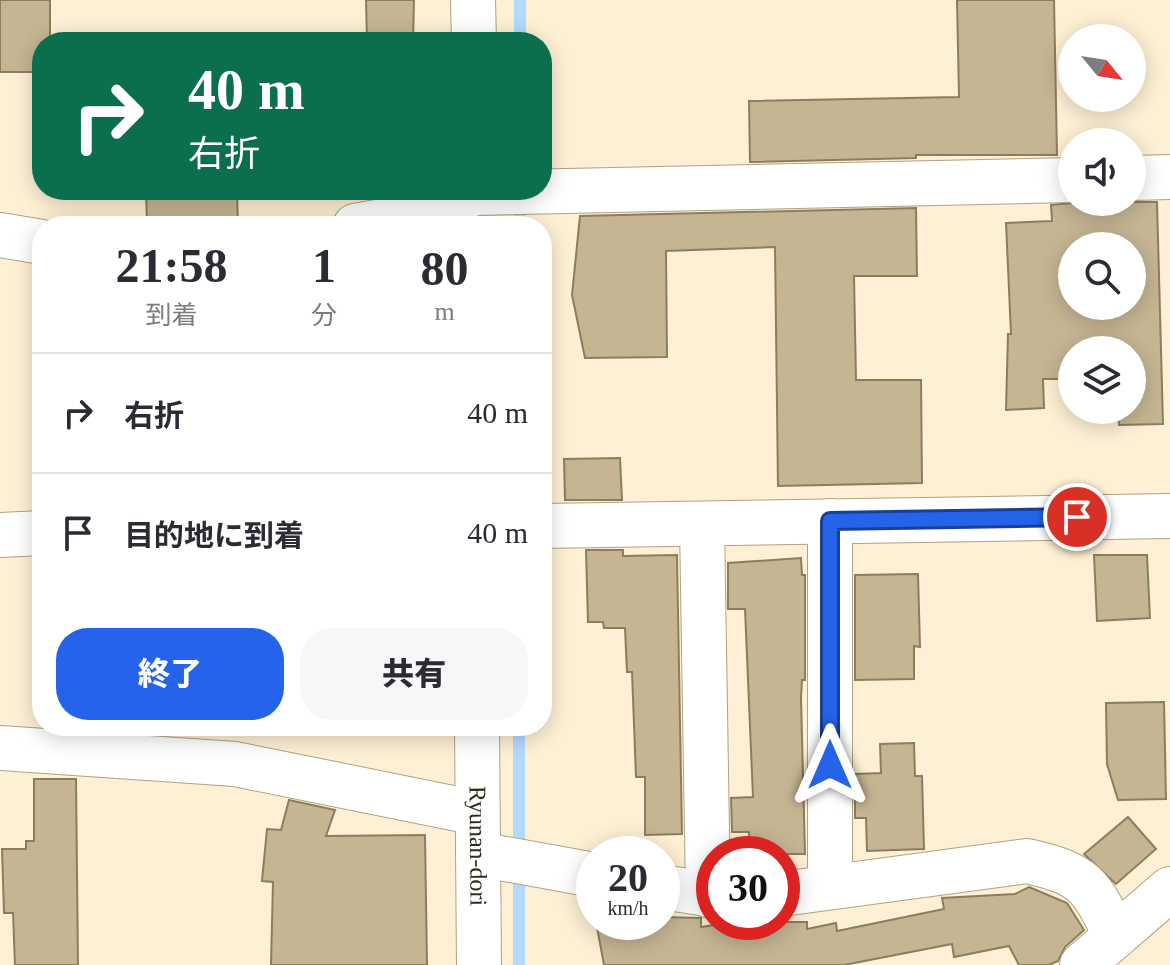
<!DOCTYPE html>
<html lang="ja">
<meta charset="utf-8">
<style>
:root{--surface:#fff;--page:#f7f7f7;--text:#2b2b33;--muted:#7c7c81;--line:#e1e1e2;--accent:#2563eb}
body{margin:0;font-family:"Times New Roman","Noto Sans JP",serif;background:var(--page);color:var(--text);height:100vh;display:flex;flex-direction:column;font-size:30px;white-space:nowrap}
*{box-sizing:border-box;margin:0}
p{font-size:26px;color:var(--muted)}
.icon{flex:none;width:44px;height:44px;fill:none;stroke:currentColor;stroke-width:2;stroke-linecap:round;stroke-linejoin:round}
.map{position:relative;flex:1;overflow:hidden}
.details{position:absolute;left:32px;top:216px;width:520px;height:520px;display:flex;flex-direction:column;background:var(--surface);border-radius:32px;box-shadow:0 4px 20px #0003}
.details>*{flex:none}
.hud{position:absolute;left:32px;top:32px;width:520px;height:168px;border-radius:32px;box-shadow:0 4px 20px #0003;background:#0b6e4f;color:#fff;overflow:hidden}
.needle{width:52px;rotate:120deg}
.fabs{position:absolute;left:1058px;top:24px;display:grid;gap:16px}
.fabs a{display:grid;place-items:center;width:88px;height:88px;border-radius:50%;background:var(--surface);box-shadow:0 4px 20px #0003;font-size:40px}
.speed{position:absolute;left:576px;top:836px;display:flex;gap:16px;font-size:40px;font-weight:700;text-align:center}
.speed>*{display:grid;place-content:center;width:104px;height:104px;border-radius:50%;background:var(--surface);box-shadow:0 4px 20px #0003;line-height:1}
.speed small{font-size:20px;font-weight:400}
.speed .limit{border:12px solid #d22;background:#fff;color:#111}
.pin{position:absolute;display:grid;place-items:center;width:68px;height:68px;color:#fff;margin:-34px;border:4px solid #fff;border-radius:50%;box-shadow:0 2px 8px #0007}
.me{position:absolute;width:88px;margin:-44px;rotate:0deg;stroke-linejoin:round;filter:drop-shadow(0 0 6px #0008)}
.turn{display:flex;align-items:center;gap:28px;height:168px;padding:0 24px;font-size:36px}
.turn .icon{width:104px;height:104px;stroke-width:2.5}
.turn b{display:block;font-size:56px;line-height:68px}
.eta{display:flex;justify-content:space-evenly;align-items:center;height:136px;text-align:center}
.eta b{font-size:48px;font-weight:800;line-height:56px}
.cta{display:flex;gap:16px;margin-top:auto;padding:16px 24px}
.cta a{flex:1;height:92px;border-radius:32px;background:var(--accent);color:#fff;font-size:32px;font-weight:800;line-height:92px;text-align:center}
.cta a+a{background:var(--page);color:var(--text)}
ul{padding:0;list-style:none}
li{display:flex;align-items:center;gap:24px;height:120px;padding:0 24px;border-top:2px solid var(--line)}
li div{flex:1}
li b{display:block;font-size:30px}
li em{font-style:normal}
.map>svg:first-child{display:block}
</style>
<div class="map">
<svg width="1170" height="965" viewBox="0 0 1170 965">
<rect width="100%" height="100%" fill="#fdf0d4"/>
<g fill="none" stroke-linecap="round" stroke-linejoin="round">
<!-- stream -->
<g stroke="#b4d9ff" stroke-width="12">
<path d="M520,42V0"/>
<path d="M520,226V201"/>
<path d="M519,965V726"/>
</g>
</g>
<!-- building -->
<g fill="#c5b593" stroke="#8c7d5c" stroke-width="2" fill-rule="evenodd">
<path d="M0,0H50V42H42V72H0Z"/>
<path d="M366,0H414L413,42H367Z"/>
<path d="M957,0H1054L1057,155H916V158L750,162L749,101L959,97Z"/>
<path d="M146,190H237L238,226H147Z"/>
<path d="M1083,202H1157L1163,424L1119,425L1118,410H1132V350H1072V379H1043L1044,408L1006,410L1008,334H1011L1006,223L1052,221L1051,205ZM1072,246H1132V306H1072Z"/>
<path d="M916,208L917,276H854L856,380H921L922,483L778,486L775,247L666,251L667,357L585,358L572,295L580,216Z"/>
<path d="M620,458L622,500H565L564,459Z"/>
<path d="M586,550H623V556L677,555L682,834L645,835V777H636L632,672H627L625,628H604L603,622H588Z"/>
<path d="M1094,555H1147L1150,618L1097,621Z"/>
<path d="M801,558L802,575H805V680H802L801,698L805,854H750L749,832H732L731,798L753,797L745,609H728V563Z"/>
<path d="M918,574L920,647L914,646V679L855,680V575Z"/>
<path d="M1164,702L1166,799L1118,800L1107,764L1106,703Z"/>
<path d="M914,743L915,776H922L924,849L867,851L866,818H855V774L881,773L880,744Z"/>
<path d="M34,779H76L78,965H15L13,913H4L2,849H26V841H34Z"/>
<path d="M289,800L335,810L326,836L425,835L427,965H271L273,882L262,881L267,829L281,830Z"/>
<path d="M1128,817L1156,849L1116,884L1084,854Z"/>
<path d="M1029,887L1067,903L1084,930L1065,947L1058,961L1049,965H1019L1009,946L954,957L952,944L844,965H604L596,922H662V917L701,918V927L733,922H807V929L836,923L837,931L944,909L942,898L1015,894Z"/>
</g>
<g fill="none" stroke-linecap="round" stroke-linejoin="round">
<defs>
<g id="minor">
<path d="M473,0L474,42"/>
<path d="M1132,178L1170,177"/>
<path d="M355,226L422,214L475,193L1072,180"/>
<path d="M0,235L42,242"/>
<path d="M702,524L708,895"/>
<path d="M542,526L1170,516"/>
<path d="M0,535L42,533"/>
<path id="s1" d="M477,726L479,965"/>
<path d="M0,748L235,764L477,813"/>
<path d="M478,854L594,875"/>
<path d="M830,886V521"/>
<path d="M662,887L714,895"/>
<path d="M782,894L1027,861C1085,874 1090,884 1116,936"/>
<path d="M1082,965L1170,889"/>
</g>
</defs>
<!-- minor casing -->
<use href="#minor" stroke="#b1a280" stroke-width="46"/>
<!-- minor -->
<use href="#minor" stroke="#fff" stroke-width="44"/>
</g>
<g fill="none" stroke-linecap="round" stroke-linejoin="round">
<defs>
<path id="route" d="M830,765V521L1077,517"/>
</defs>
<!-- route casing -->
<use href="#route" stroke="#184099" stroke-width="20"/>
<!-- route -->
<use href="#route" stroke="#2563eb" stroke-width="14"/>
</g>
<g text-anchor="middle" stroke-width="6" stroke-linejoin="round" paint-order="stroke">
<!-- street labels -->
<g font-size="24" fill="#312b1d" stroke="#fdf0d4">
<text dy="8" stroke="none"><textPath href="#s1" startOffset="120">Ryunan-dori</textPath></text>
</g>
</g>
</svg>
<div class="fabs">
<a><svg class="needle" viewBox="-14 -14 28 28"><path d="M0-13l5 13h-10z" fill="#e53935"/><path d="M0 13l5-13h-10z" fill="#7c7c81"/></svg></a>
<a><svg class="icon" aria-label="sound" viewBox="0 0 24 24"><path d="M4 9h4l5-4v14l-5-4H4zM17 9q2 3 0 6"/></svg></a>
<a><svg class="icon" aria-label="search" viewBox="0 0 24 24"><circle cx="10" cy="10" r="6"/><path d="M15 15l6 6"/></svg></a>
<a><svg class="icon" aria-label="layers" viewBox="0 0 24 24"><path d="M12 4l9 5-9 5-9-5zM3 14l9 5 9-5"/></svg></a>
</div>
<div class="speed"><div>20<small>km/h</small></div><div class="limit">30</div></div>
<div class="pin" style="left:1077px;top:517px;background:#d93025"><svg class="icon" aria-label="arrive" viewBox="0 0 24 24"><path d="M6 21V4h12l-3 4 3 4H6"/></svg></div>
<svg class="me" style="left:830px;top:765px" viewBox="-20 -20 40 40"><path d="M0-17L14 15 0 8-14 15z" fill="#2563eb" stroke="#fff" stroke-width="4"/></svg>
<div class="hud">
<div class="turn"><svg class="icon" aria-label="right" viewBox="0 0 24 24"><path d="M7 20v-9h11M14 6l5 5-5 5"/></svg><div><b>40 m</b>右折</div></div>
</div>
<section class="details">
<div class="eta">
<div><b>21:58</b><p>到着</p></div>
<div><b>1</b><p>分</p></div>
<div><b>80</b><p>m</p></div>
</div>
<ul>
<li><svg class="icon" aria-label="right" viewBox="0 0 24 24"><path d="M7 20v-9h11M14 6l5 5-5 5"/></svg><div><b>右折</b></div><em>40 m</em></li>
<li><svg class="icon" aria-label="arrive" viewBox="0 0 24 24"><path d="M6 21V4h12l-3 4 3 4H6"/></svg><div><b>目的地に到着</b></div><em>40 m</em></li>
</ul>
<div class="cta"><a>終了</a><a>共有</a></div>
</section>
</div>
